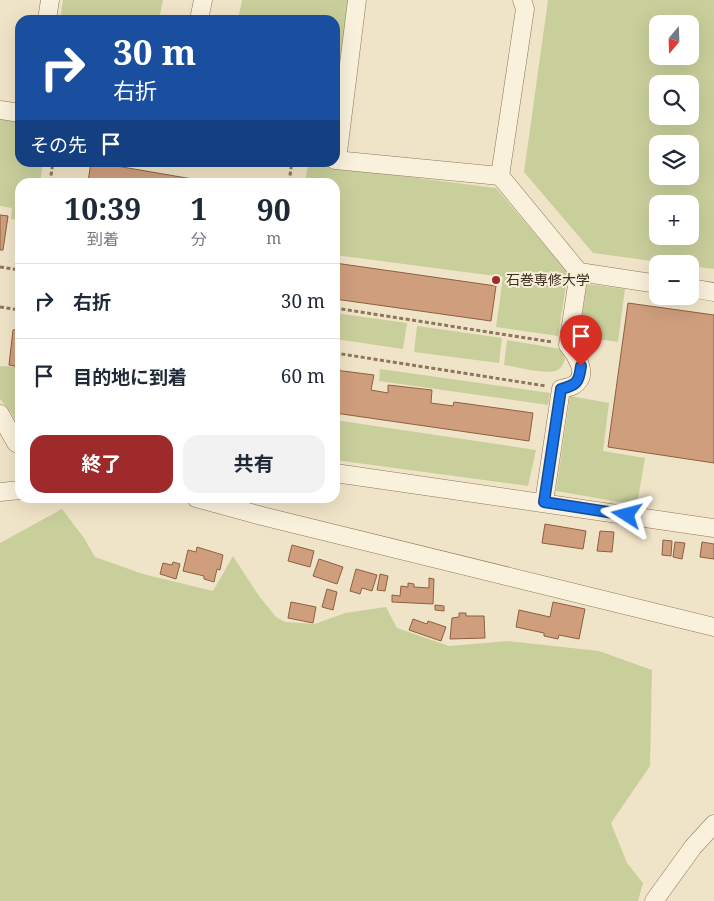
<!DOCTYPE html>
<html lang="ja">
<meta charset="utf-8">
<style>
:root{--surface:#fff;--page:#f2f2f3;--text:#1f2937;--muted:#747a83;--line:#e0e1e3;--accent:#9e2a2b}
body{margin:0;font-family:"Noto Serif","Noto Sans JP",serif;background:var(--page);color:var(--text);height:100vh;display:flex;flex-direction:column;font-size:19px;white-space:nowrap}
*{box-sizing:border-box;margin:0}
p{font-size:16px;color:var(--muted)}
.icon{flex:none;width:28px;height:28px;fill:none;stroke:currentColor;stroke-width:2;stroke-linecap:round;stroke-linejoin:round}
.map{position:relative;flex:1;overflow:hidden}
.sheet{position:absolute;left:15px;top:178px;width:325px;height:325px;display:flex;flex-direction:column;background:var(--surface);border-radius:15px;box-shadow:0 5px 20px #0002}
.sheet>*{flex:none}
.top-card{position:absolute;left:15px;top:15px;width:325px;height:152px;border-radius:15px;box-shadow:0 5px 20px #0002;background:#1a4fa0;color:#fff;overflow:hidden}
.needle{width:32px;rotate:199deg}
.controls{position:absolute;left:649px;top:15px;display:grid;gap:10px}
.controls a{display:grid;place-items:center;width:50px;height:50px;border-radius:10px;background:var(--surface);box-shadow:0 5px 20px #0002;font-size:25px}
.pin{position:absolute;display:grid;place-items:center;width:42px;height:42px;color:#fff;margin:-51px -21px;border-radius:50% 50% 50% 0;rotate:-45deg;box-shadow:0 0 5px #0007}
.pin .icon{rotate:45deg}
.me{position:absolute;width:55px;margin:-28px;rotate:279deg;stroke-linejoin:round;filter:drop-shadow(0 0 4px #0008)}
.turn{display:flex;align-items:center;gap:18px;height:105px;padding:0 15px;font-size:22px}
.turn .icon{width:65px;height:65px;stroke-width:2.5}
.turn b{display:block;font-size:35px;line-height:42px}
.then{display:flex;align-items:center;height:48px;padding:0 15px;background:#0003;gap:10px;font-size:19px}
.eta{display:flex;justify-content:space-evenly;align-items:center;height:85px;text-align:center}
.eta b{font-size:30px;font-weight:700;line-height:35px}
.cta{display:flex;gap:10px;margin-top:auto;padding:10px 15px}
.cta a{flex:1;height:58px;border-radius:15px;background:var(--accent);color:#fff;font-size:20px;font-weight:700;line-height:58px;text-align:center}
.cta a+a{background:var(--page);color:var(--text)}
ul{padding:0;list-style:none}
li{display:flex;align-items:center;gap:15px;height:75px;padding:0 15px;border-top:1px solid var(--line)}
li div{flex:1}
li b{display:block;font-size:19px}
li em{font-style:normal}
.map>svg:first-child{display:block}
</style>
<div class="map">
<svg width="714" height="901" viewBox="0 0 714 901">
<rect width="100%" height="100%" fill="#f0e4c8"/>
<!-- green -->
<g fill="#c9cf9b" fill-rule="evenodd">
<path d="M63,0H163L159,20H60Z"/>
<path d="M242,0H352L335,117V20H238Z"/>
<path d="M548,0H714V269L690,266V264H674L593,253L524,172ZM658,24H690V56H658ZM658,84H690V116H658ZM658,144H690V176H658ZM658,204H690V236H658Z"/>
<path d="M0,118L20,121V162L43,163L40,182H20V220L11,219L12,208L0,206Z"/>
<path d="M308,164L496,188L568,273L558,336L496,327L503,277L335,255V182H305Z"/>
<path d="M587,284L625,289L618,342L579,336Z"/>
<path d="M335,313L407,323L403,349L335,339Z"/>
<path d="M417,326L502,338L499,363L414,352Z"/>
<path d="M507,340L561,349L565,359C563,365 561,369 555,371C545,374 515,367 504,365Z"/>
<path d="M0,366L20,367V432L12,414L0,399Z"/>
<path d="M380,369L550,393L548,405L379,381Z"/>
<path d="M570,396L609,403L603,451L645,458L637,505L556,491Z"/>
<path d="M335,420L536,450L528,486L335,460Z"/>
<path d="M62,509L84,538L95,557L143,574L213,591L233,556L259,596L276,617L285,622L315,624L345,613L386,607L397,628L449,646L508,641L599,651L652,670L650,766L611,823L627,863L643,883L638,901H0V543Z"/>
</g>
<!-- building -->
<g fill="#cf9f7d" stroke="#8d5f41">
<path d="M91,162H93L210,182H88Z"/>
<path d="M0,215L8,216L3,250H0Z"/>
<path d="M335,263L496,286L491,321L335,299Z"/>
<path d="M628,303L714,315V463L608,447Z"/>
<path d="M20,329V367L9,365L13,330Z"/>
<path d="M335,370L374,375L371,390L388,393V385L432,390L431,403L453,406L454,402L533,413L529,441L335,413Z"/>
<path d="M545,524L586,531L583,549L542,543Z"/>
<path d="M600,531L614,532L612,552L597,551Z"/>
<path d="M663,540L672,541L671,556L662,555Z"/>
<path d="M675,542L685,543L682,559L673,557Z"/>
<path d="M702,542L714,544V559L700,557Z"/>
<path d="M292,545L314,551L310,567L288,561Z"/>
<path d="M197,547L223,555L220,570L217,569L214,582L204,579V576L183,571L188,550L196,552Z"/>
<path d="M319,559L343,567L337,584L313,576Z"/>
<path d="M173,562L180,564L176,579L160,574L163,563L172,565Z"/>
<path d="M356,569L377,575L372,591L362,588L360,594L350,591Z"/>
<path d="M380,574L388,576L385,591L377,590Z"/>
<path d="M429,578L434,579L433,604L392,602V595L400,596L401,586L408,587V583L414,584V587L429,588Z"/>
<path d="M327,589L337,592L333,610L322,607Z"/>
<path d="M291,602L316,607L313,623L288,618Z"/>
<path d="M553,602L585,609L579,639L559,635L558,639L544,636V633L516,627L519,610L550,617Z"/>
<path d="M435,605L444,606V611L435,610Z"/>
<path d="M459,613H466V616H484L485,638L450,639L452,618L459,617Z"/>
<path d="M413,619L427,624L428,621L446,627L441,641L409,630Z"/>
</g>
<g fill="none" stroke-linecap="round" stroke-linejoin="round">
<defs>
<g id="minor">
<path d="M522,0L525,9L500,176L579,272L658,284"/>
<path d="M47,20L50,0"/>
<path d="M199,20L203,0"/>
<path d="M0,110L20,113"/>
<path d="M335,160L500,176"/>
<path d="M337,160L357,0"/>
<path d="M690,288L714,292"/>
<path d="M0,414L16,443"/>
<path d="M335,473L714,528"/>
<path d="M0,492L20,490"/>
<path d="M196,498L262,516L714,627"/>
<path d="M544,502L561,389C565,388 571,387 574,385C590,375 576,355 568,345L579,272"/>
<path d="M654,901L693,847L714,824"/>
</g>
</defs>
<!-- minor casing -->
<use href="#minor" stroke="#8d765c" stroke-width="19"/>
<!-- path -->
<g stroke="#8d765c" stroke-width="3" stroke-dasharray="4 2.5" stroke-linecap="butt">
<path d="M50,182L53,162"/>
<path d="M289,182L292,162"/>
<path d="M0,267L20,270"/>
<path d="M0,307L20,310"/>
<path d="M335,308L552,342"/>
<path d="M335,353L546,386"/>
</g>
<!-- minor -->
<use href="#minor" stroke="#faf1dc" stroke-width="18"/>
</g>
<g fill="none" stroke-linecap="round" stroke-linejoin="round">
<defs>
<path id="route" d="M581,366C579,382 577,385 561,389L544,502L627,515"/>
</defs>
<!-- route casing -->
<use href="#route" stroke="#114b97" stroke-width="12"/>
<!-- route -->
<use href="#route" stroke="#1a73e8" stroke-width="9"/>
</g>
<!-- markers -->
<circle fill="#9e2a2b" stroke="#f7eed8" stroke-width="2" cx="496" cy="280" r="5"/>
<g text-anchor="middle" stroke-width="4" stroke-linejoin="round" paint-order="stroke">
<!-- poi labels -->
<g font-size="14" fill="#3d2e20" stroke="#f7eed8" text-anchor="start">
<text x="506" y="285">石巻専修大学</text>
</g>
</g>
</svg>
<div class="controls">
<a><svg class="needle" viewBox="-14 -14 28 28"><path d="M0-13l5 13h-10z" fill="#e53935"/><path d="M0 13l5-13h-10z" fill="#747a83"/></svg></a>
<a><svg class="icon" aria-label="search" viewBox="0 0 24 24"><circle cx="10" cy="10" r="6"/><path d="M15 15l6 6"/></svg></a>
<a><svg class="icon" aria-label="layers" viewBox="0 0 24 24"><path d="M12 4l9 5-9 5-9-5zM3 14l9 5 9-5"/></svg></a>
<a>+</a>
<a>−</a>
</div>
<div class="pin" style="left:581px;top:366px;background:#d93025"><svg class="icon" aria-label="arrive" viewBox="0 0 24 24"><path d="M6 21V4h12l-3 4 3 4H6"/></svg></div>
<svg class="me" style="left:627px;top:515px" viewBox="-20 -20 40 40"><path d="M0-17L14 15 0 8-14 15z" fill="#1a73e8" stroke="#fff" stroke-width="4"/></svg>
<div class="top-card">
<div class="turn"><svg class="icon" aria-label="right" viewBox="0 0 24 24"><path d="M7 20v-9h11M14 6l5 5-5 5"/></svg><div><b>30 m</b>右折</div></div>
<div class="then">その先<svg class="icon" aria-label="arrive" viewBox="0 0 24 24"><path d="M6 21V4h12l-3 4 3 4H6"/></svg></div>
</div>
<section class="sheet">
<div class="eta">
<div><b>10:39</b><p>到着</p></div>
<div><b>1</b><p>分</p></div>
<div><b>90</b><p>m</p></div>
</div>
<ul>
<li><svg class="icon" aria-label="right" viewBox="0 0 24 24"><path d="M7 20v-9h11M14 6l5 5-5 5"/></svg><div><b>右折</b></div><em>30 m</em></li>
<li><svg class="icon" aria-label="arrive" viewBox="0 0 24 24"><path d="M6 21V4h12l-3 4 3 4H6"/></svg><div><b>目的地に到着</b></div><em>60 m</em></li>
</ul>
<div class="cta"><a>終了</a><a>共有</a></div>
</section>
</div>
